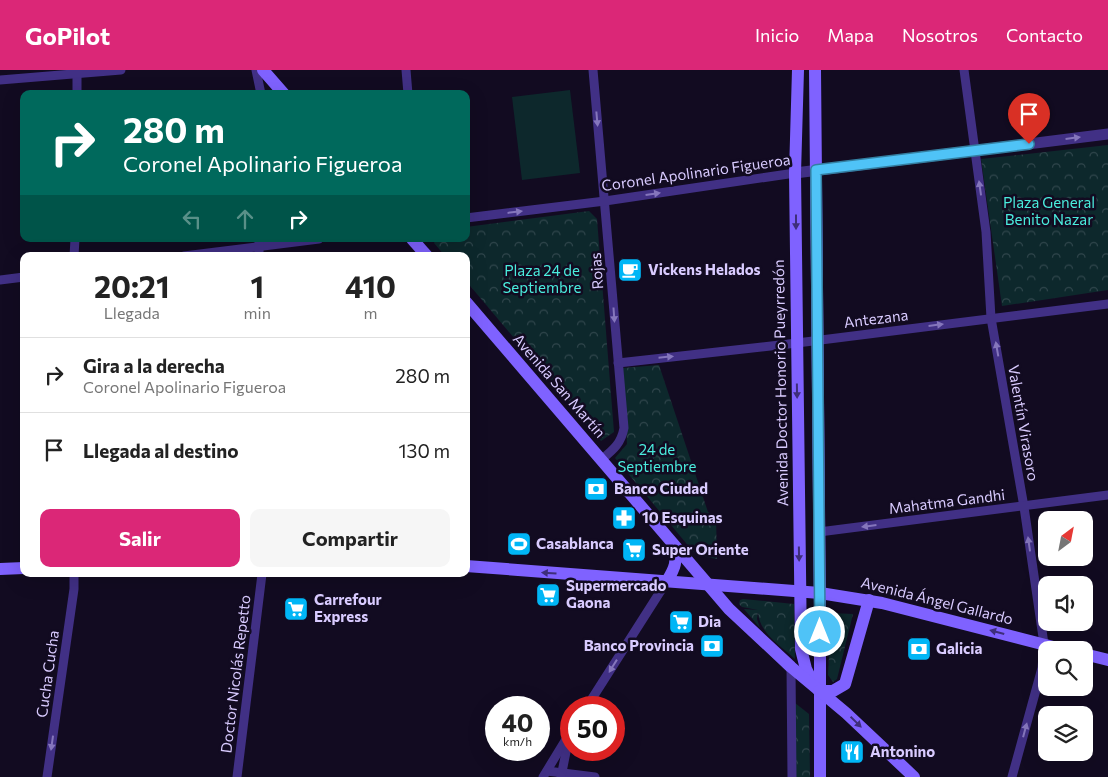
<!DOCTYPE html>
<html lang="es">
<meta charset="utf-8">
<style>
:root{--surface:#fff;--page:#f6f6f6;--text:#222;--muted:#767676;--line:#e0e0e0;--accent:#db2777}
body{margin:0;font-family:Commissioner,sans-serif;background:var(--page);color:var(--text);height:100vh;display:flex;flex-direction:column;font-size:19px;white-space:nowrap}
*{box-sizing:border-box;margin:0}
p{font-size:16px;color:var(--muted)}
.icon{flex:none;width:28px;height:28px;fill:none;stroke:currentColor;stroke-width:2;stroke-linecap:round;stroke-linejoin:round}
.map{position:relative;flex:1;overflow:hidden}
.side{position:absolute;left:20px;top:182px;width:450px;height:325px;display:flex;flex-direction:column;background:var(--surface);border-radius:10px;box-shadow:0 5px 20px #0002}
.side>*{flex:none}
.top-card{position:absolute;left:20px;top:20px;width:450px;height:152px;border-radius:10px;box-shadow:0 5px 20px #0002;background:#00695c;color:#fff;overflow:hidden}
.needle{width:32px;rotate:32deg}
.fabs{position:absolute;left:1038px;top:441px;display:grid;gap:10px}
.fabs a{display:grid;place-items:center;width:55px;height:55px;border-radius:10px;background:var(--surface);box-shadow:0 5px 20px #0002;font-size:25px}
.speed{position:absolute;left:485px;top:626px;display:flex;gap:10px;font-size:25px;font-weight:700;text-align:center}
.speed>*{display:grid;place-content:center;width:65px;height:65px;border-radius:50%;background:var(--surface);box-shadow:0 5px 20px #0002;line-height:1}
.speed small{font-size:12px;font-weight:400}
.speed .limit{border:8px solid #d22;background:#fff;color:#111}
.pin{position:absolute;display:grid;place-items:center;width:42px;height:42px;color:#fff;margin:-51px -21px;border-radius:50% 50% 50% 0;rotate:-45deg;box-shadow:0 0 5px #0007}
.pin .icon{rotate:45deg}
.me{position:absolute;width:55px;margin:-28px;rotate:0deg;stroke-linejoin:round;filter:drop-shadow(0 0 4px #0008)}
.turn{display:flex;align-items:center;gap:18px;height:105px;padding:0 20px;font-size:22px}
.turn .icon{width:65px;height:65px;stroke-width:2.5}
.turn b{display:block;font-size:35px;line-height:42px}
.lanes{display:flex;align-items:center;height:48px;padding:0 20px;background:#0003;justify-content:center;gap:25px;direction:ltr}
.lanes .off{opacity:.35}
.eta{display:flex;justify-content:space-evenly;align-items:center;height:85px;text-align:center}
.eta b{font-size:30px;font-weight:700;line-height:35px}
.button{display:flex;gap:10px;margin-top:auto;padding:10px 20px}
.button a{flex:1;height:58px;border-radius:10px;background:var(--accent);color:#fff;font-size:20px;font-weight:700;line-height:58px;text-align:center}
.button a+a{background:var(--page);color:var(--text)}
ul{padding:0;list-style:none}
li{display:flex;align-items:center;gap:15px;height:75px;padding:0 20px;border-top:1px solid var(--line)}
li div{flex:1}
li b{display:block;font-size:19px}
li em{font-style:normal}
header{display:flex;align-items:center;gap:30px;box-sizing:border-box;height:70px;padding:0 25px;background:var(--accent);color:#fff}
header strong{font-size:24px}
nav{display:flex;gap:28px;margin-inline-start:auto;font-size:18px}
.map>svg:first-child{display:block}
</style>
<header>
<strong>GoPilot</strong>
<nav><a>Inicio</a><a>Mapa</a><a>Nosotros</a><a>Contacto</a></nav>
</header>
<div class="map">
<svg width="1108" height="707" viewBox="0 0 1108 707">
<defs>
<pattern id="park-crowns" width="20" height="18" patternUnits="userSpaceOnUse" patternTransform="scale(1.25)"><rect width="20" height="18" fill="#0d282c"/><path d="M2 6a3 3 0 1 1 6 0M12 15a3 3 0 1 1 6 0" fill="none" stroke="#30464c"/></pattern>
</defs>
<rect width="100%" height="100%" fill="#120b21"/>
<!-- green -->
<path fill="#0d282c" d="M570,20L580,103L522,110L512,27Z"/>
<!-- park -->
<g fill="url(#park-crowns)">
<path d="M1108,75V220L1002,236L981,89Z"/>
<path d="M589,141L597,149L614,362L601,371L466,211V186H445L434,173L436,169H466V157Z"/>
<path d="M659,295L708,442L716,446L717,489L696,485L615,388L627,374L623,298Z"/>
<path d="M743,529L794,534L795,589C781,576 759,563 758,542L757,549L760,558L744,539L758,540L742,537L739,534L740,530Z"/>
<path d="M831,543L853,544L837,609L833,612L828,605Z"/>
<path d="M795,633L809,644L810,707H795Z"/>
</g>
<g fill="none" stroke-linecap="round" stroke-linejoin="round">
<!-- minor -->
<g stroke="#413085" stroke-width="9">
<path d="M77,0V24"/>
<path d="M256,0L261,24"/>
<path d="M406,0L408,24"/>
<path d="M593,0L624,358C621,374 613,380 601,390"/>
<path d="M964,0L986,162L991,248L1024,437L1044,574L1042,598L1012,707"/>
<path d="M0,10L121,0"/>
<path d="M466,148L605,131L795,103"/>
<path d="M74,186L75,169"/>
<path d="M184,186L319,169"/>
<path d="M259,186V169"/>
<path d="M0,210L24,207"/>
<path d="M618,293L797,273L1108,234"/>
<path d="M819,462L1108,425"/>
<path d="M791,597L792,707"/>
<path d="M586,638L667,511"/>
<path d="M547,701L595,707"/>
<path d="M47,707L74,519V504"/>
<path d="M237,707L262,504"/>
<path d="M543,707L571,661"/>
<path d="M561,707L568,672"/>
</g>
<!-- tertiary -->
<path stroke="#413085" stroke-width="11" d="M795,103L1108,64"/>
<!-- secondary -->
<g stroke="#7f62ff" stroke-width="12">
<path d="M263,0L284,24"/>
<path d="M798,0L795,103L801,579L806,599L813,613"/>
<path d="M815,0L820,543V707"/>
<path d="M412,169L427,186"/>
<path d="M466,232L729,539L791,597L846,643L914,707"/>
<path d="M466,496L820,523L882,533L1065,580"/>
<path d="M0,499L24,498"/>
<path d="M667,511C675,498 678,491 673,476"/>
<path d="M1084,584L1108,590"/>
<path d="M819,621H833L845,614L869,530"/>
</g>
</g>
<!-- one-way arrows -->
<defs><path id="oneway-solid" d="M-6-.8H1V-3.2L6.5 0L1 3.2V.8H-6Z" transform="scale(1.25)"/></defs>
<g fill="#8576bc">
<use href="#oneway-solid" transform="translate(597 49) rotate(85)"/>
<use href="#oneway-solid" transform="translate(1073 68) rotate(-7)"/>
<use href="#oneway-solid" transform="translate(980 118) rotate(-98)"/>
<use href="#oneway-solid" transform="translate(653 124) rotate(-8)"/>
<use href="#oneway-solid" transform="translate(515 142) rotate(-7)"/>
<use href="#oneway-solid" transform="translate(614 245) rotate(86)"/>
<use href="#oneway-solid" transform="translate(936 255) rotate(-7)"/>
<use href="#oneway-solid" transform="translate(997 279) rotate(-100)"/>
<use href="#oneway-solid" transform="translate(666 287) rotate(-6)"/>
<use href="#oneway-solid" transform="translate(869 456) rotate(173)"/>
<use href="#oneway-solid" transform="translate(1029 474) rotate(-98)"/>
<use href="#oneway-solid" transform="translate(613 596) rotate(122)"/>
<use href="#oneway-solid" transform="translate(1025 660) rotate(-75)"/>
<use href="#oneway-solid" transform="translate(52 673) rotate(98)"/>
</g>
<g fill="#3e2e7a">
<use href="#oneway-solid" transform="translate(796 152) rotate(90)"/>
<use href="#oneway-solid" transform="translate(797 321) rotate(89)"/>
<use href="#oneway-solid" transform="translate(799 484) rotate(89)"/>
<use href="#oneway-solid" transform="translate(549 503) rotate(-176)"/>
<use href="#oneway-solid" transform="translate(997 562) rotate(-165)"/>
<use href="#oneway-solid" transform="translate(856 652) rotate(44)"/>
</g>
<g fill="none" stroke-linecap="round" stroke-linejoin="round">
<defs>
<path id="route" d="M820,562L816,100L1029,74"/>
</defs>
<!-- route casing -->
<use href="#route" stroke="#337fa1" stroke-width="12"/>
<!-- route -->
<use href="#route" stroke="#4fc3f7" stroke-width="9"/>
</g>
<!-- icons -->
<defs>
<symbol id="cafe-square" viewBox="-11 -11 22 22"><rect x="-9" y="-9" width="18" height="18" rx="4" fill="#00b6f6" stroke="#120b21"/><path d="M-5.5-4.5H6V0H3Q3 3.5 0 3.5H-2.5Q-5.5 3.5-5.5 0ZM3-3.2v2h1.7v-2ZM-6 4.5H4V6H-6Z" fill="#fff"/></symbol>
<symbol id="bank-square" viewBox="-11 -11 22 22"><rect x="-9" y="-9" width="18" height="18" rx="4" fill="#00b6f6" stroke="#120b21"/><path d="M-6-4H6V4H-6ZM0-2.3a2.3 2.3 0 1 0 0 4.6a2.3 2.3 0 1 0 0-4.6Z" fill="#fff"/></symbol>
<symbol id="pharmacy-square" viewBox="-11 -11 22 22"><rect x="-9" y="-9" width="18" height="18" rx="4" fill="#00b6f6" stroke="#120b21"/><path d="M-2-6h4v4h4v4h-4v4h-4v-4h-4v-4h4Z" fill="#fff"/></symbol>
<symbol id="stadium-square" viewBox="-11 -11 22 22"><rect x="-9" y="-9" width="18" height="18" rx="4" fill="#00b6f6" stroke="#120b21"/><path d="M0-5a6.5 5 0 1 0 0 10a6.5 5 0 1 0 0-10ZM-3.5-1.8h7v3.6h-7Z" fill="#fff"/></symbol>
<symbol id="supermarket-square" viewBox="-11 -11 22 22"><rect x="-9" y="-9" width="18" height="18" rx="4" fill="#00b6f6" stroke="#120b21"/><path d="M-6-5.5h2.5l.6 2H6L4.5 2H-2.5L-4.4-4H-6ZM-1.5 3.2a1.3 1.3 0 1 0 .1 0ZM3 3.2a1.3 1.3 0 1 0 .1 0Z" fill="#fff"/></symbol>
<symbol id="restaurant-square" viewBox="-11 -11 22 22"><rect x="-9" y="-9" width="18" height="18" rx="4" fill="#00b6f6" stroke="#120b21"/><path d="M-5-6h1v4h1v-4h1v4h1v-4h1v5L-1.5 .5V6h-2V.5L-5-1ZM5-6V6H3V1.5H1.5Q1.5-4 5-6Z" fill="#fff"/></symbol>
</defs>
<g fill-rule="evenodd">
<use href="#cafe-square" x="616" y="186" width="28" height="28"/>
<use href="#bank-square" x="582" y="405" width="28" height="28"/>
<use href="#pharmacy-square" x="610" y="434" width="28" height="28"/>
<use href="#stadium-square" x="505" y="460" width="28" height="28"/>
<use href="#supermarket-square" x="620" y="466" width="28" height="28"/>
<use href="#supermarket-square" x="534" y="511" width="28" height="28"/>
<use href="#supermarket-square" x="282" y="525" width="28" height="28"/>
<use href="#supermarket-square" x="667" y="538" width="28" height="28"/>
<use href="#bank-square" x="698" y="562" width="28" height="28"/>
<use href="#bank-square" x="905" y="565" width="28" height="28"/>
<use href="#restaurant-square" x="838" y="668" width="28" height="28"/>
</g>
<g text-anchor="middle" stroke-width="5" stroke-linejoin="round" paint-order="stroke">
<!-- street labels -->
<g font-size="15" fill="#d9cbff" stroke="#120b21">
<text transform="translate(696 103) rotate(-8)" y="5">Coronel Apolinario Figueroa</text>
<text transform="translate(597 201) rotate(-94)" y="5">Rojas</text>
<text transform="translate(876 249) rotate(-7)" y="5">Antezana</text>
<text transform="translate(781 313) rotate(-91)" y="5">Avenida Doctor Honorio Pueyrredón</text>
<text transform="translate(559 316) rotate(49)" y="5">Avenida San Martín</text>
<text transform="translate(1023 353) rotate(80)" y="5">Valentín Virasoro</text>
<text transform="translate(947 432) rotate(-7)" y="5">Mahatma Gandhi</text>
<text transform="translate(937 531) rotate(14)" y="5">Avenida Ángel Gallardo</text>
<text transform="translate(48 604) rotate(-82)" y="5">Cucha Cucha</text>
<text transform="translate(236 604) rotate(-83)" y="5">Doctor Nicolás Repetto</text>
</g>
<!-- park labels -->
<g font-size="15" fill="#4aecdd" stroke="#120b21">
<text x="1049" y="138">Plaza General<tspan x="1049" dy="17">Benito Nazar</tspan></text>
<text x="542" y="206">Plaza 24 de<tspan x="542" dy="17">Septiembre</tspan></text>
<text x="657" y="385">24 de<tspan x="657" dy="17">Septiembre</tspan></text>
</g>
<!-- poi labels -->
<g font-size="15" font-weight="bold" fill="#d9cbff" stroke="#120b21" text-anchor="start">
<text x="648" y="205">Vickens Helados</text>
<text x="614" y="424">Banco Ciudad</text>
<text x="642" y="453">10 Esquinas</text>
<text x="536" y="479">Casablanca</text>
<text x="652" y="485">Super Oriente</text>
<text x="566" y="521">Supermercado<tspan x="566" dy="17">Gaona</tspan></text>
<text x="314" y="535">Carrefour<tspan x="314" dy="17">Express</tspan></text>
<text x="698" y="557">Dia</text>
<text x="694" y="581" text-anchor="end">Banco Provincia</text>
<text x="936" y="584">Galicia</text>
<text x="870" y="687">Antonino</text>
</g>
</g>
</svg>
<div class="fabs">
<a><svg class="needle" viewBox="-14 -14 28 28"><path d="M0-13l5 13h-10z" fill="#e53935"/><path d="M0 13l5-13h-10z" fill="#767676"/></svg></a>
<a><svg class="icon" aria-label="sound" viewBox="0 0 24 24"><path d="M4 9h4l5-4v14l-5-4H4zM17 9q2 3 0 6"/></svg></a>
<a><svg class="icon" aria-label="search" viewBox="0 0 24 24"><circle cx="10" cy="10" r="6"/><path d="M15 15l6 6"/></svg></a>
<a><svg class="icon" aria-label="layers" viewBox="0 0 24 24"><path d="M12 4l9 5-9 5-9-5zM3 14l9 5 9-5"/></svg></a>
</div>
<div class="speed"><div>40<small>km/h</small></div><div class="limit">50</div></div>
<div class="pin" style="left:1029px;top:74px;background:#d93025"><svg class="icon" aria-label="arrive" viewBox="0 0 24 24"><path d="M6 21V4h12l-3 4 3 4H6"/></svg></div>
<svg class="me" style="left:820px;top:562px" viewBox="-20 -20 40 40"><circle r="17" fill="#4fc3f7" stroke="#fff" stroke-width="3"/><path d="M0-11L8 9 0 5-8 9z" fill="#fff"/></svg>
<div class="top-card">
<div class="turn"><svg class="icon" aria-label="right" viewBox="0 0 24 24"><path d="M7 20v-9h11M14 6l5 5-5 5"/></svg><div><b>280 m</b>Coronel Apolinario Figueroa</div></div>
<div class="lanes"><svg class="icon off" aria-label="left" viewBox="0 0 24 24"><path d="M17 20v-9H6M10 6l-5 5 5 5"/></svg><svg class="icon off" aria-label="ahead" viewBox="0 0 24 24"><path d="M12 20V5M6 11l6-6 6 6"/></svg><svg class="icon" aria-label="right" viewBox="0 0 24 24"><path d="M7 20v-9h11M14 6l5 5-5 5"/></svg></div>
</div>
<section class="side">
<div class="eta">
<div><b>20:21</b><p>Llegada</p></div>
<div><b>1</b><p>min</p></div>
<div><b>410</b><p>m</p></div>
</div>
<ul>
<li><svg class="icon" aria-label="right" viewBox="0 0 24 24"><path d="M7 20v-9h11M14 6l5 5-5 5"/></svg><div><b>Gira a la derecha</b><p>Coronel Apolinario Figueroa</p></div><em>280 m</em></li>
<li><svg class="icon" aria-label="arrive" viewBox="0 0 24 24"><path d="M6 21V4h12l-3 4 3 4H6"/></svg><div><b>Llegada al destino</b></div><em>130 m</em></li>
</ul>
<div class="button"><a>Salir</a><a>Compartir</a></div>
</section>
</div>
